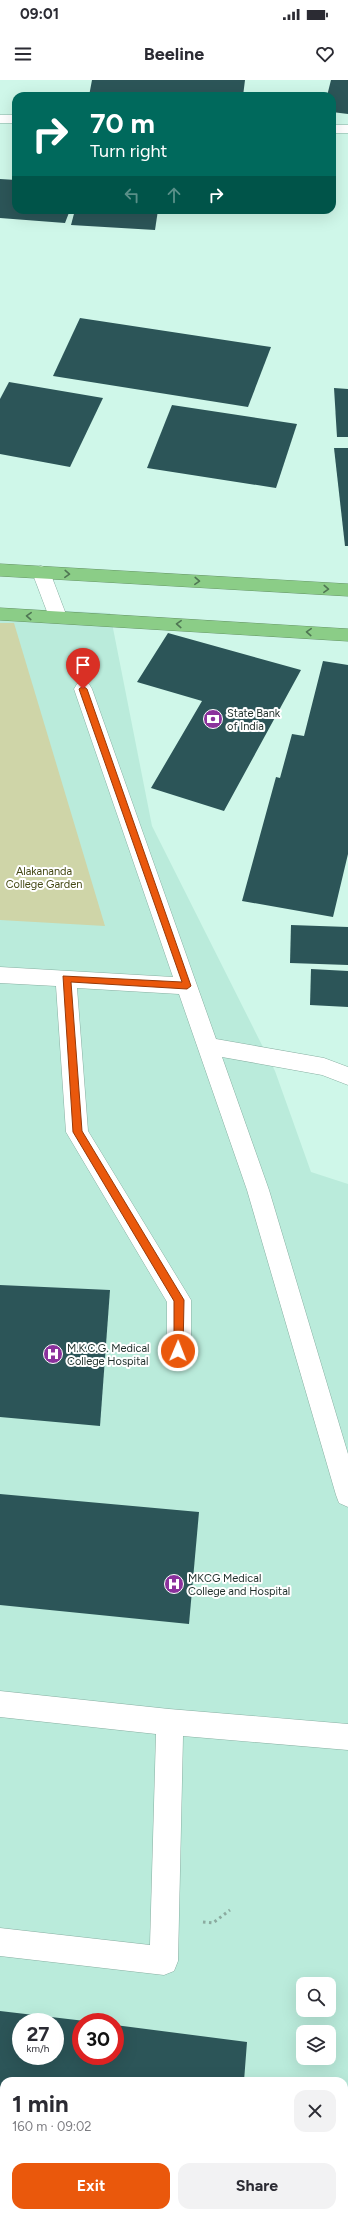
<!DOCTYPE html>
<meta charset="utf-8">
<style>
:root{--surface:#fff;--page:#f2f2f3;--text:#2b2b33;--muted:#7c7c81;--accent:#ea580c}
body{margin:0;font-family:Figtree,sans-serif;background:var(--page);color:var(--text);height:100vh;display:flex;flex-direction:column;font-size:15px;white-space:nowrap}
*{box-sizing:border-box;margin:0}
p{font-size:13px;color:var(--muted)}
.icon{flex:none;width:22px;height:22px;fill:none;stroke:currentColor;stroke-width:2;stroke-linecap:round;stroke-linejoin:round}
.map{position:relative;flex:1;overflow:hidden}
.side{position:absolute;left:0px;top:1997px;width:348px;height:140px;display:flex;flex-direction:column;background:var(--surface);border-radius:12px 12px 0 0;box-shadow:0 4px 16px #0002}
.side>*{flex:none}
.guide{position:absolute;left:12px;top:12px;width:324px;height:122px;border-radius:12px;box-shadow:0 4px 16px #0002;background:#00695c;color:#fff;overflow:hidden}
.controls{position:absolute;left:296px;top:1897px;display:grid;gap:8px}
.controls a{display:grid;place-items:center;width:40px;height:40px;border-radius:8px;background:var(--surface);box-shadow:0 4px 16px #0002;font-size:20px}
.speed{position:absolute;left:12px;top:1933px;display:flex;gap:8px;font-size:20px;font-weight:700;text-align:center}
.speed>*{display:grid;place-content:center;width:52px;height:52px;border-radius:50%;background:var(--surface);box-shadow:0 4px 16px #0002;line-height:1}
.speed small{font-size:10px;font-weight:400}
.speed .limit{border:6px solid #d22;background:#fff;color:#111}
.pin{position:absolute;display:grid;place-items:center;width:34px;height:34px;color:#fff;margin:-41px -17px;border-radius:50% 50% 50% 0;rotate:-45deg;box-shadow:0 0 4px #0007}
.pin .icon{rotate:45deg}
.me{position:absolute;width:44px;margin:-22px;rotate:1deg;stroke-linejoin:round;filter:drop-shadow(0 0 3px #0008)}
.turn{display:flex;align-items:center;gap:14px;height:84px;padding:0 12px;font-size:18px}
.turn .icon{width:52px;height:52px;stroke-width:2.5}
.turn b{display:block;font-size:28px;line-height:34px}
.lanes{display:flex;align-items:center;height:38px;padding:0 12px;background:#0003;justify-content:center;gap:20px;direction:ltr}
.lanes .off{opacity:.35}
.round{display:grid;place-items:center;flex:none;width:42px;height:42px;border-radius:12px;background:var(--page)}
.summary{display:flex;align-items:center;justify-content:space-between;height:68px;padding:0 12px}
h1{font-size:24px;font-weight:700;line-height:30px}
.cta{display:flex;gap:8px;margin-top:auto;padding:8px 12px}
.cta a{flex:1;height:46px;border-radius:12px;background:var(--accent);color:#fff;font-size:16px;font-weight:700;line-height:46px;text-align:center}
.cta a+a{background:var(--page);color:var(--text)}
.status{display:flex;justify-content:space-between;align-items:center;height:28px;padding:0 20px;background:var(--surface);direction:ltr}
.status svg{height:11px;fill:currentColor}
header{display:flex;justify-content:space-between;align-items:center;height:52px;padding:0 12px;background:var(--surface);font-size:18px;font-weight:700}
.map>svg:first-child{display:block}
</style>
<div class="status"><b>09:01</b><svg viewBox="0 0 49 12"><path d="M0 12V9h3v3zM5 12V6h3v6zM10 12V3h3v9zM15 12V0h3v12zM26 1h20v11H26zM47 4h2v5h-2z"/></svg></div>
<header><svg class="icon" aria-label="menu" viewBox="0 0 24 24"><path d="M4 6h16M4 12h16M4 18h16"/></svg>Beeline<svg class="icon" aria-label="heart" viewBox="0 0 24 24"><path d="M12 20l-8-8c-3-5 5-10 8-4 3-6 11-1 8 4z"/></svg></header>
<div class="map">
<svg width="348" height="2137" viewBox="0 0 348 2137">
<rect width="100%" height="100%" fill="#cff7e9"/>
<!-- built -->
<path fill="#baebdb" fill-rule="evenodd" d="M0,528L110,533L152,746L275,991L311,1092L348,1104V2137H0ZM303,1904H329V1930H303ZM21,1942H55V1976H21ZM81,1942H115V1976H81ZM303,1952H329V1978H303ZM4,2001H344V2133H4Z"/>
<!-- green -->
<path fill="#cfd5a8" d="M0,543H14L105,846L0,840Z"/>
<!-- building -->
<g fill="#2c5558" fill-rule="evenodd">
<path d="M92,0H245L243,16H89Z"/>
<path d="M331,0H348V34L332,32V16H327Z"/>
<path d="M0,99L16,100V130H70L65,143L0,138Z"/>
<path d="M75,130H158L155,150L71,145Z"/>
<path d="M80,238L271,267L248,327L53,296Z"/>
<path d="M9,302L103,318L70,387L0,374V319Z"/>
<path d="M334,308L348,309V357H337Z"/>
<path d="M172,325L297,344L276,408L147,388Z"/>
<path d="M334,368H348V466H345Z"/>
<path d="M168,553L301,590L224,731L151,708L202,621L137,602Z"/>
<path d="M323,581L348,585V774L333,837L242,821L276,697L280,698L292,654L304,656Z"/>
<path d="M291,845L348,847V885L290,883Z"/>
<path d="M311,889L348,891V927L310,925Z"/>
<path d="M0,1205L110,1210L100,1346L0,1337Z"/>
<path d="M0,1414L199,1432L189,1544L0,1525Z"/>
<path d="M0,1931L85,1941L81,1942V1976H115V1945L247,1962L244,2001H4V2133H233V2137H0ZM21,1942H55V1976H21Z"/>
</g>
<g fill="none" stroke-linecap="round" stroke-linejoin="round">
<defs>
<g id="lane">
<rect x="0" y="35" width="16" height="8"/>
<rect x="332" y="45" width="16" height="8"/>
</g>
<g id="street">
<path d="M41,486L47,488L50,492L67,537L64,541L58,543L52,541L49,537L32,492L35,488Z"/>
<path d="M83,603L89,604L92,609L216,959L324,978L348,987V1005L322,995L222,977L269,1110L348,1374V1427L339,1423L336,1415L247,1110L179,914L77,908L88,1051L191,1220V1271L187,1279L179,1282L171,1279L167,1271V1222L66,1052L56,906L0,903V887L173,897L74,609L77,604Z"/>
<path d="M0,1611L169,1629L348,1644V1670L183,1656L178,1881L174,1891L164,1895L0,1876V1848L150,1865L156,1654L0,1637Z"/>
</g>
<g id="highway">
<path d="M0,484L348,504V516L0,496Z"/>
<path d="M0,528L348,549V561L0,540Z"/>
</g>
</defs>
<!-- lane casing -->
<use href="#lane" stroke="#88afa2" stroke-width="1"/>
<!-- street casing -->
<use href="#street" stroke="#88afa2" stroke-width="1"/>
<!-- highway casing -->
<use href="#highway" stroke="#659566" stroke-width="1"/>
<!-- path -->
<path stroke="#8baa9f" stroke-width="3" stroke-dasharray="2.5 3.5" stroke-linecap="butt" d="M203,1842L213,1843L230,1830"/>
<!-- lane -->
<use href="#lane" fill="#fff" fill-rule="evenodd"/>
<!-- street -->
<use href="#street" fill="#fff" fill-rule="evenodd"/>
<!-- highway -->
<use href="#highway" fill="#8bcd87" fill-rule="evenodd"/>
</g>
<!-- one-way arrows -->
<defs><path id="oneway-chevron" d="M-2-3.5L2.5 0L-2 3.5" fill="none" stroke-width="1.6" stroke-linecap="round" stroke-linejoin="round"/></defs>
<g stroke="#4f7653">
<use href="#oneway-chevron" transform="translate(67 494) rotate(3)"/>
<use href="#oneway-chevron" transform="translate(197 501) rotate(3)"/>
<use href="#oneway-chevron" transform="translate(326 509) rotate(3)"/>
<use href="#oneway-chevron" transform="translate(29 536) rotate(-177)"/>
<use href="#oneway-chevron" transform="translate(179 544) rotate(-177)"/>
<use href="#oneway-chevron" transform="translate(309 552) rotate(-177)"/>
</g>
<!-- route -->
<path fill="#ea580c" stroke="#983908" d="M83,606L87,609L191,906L187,909L71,902L82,1051L184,1220L183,1271L178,1275L174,1271V1221L73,1052L63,896L182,902L79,609Z"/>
<!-- icons -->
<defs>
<symbol id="bank-disc" viewBox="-11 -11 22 22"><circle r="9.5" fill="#8b319c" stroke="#fff"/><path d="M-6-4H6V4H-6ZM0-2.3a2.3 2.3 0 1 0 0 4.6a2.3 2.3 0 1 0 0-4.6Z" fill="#fff"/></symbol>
<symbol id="hospital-disc" viewBox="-11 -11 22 22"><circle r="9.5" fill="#8b319c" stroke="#fff"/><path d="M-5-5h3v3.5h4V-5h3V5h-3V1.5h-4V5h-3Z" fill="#fff"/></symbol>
</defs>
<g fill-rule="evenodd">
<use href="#bank-disc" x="202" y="628" width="22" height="22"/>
<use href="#hospital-disc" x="42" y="1263" width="22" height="22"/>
<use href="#hospital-disc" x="163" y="1493" width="22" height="22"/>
</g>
<g text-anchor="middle" stroke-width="4" stroke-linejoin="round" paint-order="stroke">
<!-- poi labels -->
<g font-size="11" fill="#1e2e29" stroke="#fff" text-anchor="start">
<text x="227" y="637">State Bank<tspan x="227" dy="13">of India</tspan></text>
<text x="67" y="1272">M.K.C.G. Medical<tspan x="67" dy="13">College Hospital</tspan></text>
<text x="188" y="1502">MKCG Medical<tspan x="188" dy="13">College and Hospital</tspan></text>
</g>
<!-- park labels -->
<g font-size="11" fill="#454915" stroke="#fff">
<text x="44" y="795">Alakananda<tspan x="44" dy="13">College Garden</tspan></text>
</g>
</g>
</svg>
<div class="controls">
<a><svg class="icon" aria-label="search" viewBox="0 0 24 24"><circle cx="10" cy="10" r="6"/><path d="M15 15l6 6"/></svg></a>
<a><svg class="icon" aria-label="layers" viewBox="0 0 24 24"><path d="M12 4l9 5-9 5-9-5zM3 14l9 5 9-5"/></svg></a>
</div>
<div class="speed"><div>27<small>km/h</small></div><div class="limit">30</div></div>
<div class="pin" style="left:83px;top:609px;background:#d93025"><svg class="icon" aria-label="arrive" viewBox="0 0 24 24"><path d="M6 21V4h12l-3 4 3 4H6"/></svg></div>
<svg class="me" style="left:178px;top:1271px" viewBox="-20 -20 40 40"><circle r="17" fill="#ea580c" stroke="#fff" stroke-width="3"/><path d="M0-11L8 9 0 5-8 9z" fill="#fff"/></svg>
<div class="guide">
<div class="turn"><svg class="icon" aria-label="right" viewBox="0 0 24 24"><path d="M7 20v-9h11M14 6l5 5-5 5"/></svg><div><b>70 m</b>Turn right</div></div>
<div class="lanes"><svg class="icon off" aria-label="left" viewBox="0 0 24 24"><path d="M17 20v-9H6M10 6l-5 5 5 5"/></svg><svg class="icon off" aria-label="ahead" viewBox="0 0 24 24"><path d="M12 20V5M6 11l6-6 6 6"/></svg><svg class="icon" aria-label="right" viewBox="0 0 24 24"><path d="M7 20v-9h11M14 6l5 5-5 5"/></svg></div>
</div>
<section class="side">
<div class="summary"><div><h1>1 min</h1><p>160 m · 09:02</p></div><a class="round"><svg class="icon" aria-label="close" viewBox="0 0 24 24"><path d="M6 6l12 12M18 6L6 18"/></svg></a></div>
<div class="cta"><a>Exit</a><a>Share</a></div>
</section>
</div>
